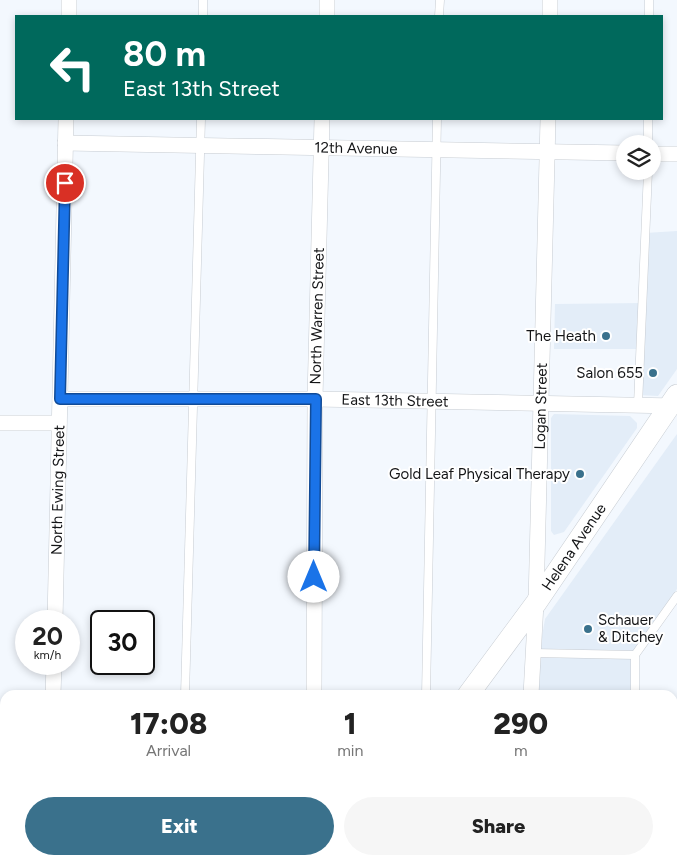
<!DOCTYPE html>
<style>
:root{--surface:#fff;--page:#f6f6f6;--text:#222;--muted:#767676;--accent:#3a718c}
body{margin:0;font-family:Figtree,sans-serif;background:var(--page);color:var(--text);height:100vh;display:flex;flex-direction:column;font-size:19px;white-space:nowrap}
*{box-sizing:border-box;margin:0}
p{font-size:16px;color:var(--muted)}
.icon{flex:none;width:28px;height:28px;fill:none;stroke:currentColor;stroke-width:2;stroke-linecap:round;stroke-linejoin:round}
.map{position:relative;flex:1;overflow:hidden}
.sheet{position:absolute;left:0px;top:690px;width:678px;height:175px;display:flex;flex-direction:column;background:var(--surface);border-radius:15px 15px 0 0;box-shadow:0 2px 8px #0003}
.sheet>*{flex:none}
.banner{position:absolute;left:15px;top:15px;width:648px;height:105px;border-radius:0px;box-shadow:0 2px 8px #0003;background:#00695c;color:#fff;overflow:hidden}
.buttons{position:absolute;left:616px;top:135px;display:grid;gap:10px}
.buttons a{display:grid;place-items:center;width:45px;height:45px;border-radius:50%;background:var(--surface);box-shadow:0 2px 8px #0003;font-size:25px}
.speed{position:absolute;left:15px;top:610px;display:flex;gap:10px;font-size:25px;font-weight:700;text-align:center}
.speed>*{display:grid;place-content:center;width:65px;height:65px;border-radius:50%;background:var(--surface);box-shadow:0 2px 8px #0003;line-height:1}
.speed small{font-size:12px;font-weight:400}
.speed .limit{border:2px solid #111;border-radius:8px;background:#fff;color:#111}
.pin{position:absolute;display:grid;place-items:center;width:42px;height:42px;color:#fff;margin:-21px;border:2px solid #fff;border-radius:50%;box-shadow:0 1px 5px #0007}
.me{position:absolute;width:55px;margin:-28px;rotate:0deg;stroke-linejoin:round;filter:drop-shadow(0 0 4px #0008)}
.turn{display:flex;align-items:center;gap:18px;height:105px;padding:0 25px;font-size:22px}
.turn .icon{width:65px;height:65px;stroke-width:2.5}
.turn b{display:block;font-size:35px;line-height:42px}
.eta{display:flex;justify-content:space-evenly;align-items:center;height:85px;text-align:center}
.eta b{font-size:30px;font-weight:800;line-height:35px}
.primary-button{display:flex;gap:10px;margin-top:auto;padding:10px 25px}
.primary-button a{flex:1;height:58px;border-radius:30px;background:var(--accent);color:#fff;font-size:20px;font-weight:800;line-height:58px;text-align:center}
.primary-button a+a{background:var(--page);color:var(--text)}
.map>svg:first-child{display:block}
</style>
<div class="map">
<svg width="677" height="865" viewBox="0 0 677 865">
<defs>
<pattern id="grass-tufts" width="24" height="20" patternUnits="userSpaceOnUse" patternTransform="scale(1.25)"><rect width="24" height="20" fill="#9edcbc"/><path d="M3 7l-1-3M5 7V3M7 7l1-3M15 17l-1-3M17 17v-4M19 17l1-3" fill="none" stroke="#87bca1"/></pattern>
</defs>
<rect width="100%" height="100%" fill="#f3f8fe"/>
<!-- built -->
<g fill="#e3edf8">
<path d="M677,231V369L658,396L638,395L640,349H554L555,304L642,303L645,233Z"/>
<path d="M554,414L630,416L637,423V428L564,532L554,535L551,531V418Z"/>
<path d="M677,434V589L635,648L630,695H532L545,619Z"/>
<rect x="188" y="860" width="110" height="5"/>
<path d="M375,860H518V865H372Z"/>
</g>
<!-- grass -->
<path fill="url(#grass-tufts)" d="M554,691L600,692L599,695H556Z"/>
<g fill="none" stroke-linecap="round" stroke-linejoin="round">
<defs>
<g id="service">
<path d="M203,16V0"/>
<path d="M439,16L440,0"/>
<path d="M649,16V0"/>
<path d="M648,144V119"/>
<path d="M638,405L648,171"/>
<path d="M534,653L635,655"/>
<path d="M185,695L201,119"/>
<path d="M426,695L437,119"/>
<path d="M635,695V655L677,596"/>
<path d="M184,865V860"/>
<path d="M631,865V860"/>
</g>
<g id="minor">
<path d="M69,16V0"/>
<path d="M327,16V0"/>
<path d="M550,16V0"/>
<path id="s1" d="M65,143L625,153"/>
<path d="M652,154H677"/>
<path id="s2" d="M60,399H315L677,406"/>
<path d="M0,423H59"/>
<path id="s3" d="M55,621L66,119"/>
<path d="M53,695L54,664"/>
<path id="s4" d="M314,695L315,399L322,119"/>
<path id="s5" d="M531,695L536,603L548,119"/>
<path d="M672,711H677"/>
<path d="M53,865V860"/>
<path d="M310,865V860"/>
<path d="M526,865V860"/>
</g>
<g id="secondary">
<path id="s6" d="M468,695L536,603L677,395"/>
<path d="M348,865L352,860"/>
</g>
</defs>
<!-- service casing -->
<use href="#service" stroke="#c7ccd2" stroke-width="9"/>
<!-- minor casing -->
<use href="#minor" stroke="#c7ccd2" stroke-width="16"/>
<!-- secondary casing -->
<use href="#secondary" stroke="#c7ccd2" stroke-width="22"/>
<!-- service -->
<use href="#service" stroke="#fff" stroke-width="8"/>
<!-- minor -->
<use href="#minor" stroke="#fff" stroke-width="15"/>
<!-- secondary -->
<use href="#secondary" stroke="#fff" stroke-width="21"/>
</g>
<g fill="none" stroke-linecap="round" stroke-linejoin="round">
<defs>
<path id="route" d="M65,183L60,399H316L314,577"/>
</defs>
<!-- route casing -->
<use href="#route" stroke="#114b97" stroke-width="12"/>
<!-- route -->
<use href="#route" stroke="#1a73e8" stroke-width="9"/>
</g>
<!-- markers -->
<g fill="#3a718c" stroke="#fff" stroke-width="2">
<circle cx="606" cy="336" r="5"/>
<circle cx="653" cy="373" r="5"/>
<circle cx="580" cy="474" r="5"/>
<circle cx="588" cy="629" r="5"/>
</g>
<g text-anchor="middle" stroke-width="4" stroke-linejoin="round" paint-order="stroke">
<!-- street labels -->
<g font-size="15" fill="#141517" stroke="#fff">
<text dy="5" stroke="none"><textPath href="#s1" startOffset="291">12th Avenue</textPath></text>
<text dy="5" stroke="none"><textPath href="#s4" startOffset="379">North Warren Street</textPath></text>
<text dy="5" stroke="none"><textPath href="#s2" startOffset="335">East 13th Street</textPath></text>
<text dy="5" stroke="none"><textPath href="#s5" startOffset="289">Logan Street</textPath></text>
<text dy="5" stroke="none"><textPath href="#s3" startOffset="131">North Ewing Street</textPath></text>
<text dy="5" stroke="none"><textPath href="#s6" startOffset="182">Helena Avenue</textPath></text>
</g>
<!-- poi labels -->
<g font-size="15" fill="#141517" stroke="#fff" text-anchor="end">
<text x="596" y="341">The Heath</text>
<text x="643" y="378">Salon 655</text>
<text x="570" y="479">Gold Leaf Physical Therapy</text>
<text x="598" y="625" text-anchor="start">Schauer<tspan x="598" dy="17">&amp; Ditchey</tspan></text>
</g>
</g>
</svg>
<div class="buttons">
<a><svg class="icon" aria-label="layers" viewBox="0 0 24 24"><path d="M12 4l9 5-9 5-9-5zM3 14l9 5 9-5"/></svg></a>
</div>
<div class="speed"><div>20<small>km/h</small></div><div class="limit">30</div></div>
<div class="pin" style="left:65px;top:183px;background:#d93025"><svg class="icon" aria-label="arrive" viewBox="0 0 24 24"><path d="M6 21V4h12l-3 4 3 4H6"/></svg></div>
<svg class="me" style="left:314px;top:577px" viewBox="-20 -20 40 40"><circle r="19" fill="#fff"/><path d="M0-13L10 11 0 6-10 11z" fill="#1a73e8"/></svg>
<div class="banner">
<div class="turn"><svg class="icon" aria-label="left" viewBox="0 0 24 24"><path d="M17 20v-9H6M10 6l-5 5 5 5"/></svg><div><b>80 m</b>East 13th Street</div></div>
</div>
<section class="sheet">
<div class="eta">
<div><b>17:08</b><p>Arrival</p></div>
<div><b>1</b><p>min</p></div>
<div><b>290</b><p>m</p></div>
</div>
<div class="primary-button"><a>Exit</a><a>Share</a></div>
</section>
</div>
